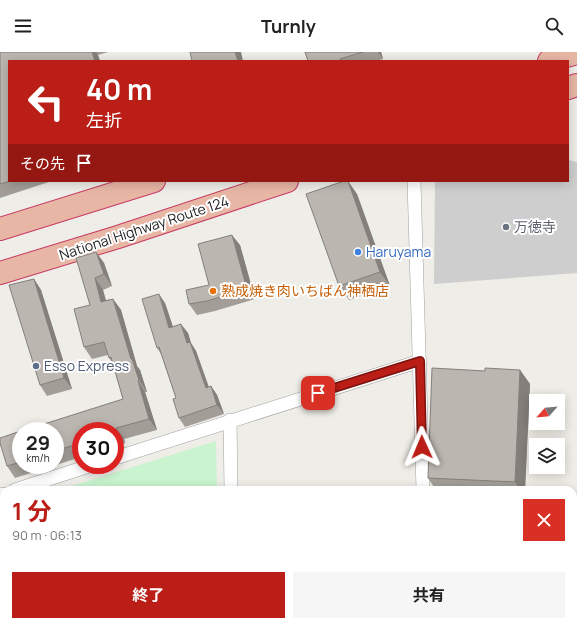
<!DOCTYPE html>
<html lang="ja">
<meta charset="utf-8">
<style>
:root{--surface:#fff;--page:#f6f6f6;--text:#222;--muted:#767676;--accent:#ba1e16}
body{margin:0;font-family:Manrope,"Noto Sans JP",sans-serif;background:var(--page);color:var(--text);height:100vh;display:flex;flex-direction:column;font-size:15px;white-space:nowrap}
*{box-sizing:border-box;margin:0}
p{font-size:13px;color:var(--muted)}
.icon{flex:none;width:22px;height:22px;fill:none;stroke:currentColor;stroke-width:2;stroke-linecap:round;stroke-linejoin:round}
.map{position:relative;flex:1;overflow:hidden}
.drawer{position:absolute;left:0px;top:434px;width:577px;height:140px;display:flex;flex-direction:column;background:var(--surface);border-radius:12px 12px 0 0;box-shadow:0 2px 10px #0003}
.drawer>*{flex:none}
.guide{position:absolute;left:8px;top:8px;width:561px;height:122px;border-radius:0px;box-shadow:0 2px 10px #0003;background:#ba1e16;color:#fff;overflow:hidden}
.needle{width:26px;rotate:243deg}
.fabs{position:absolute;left:529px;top:342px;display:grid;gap:8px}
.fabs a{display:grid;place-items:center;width:36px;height:36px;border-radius:0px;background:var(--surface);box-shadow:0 2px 10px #0003;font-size:20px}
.speed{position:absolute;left:12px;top:370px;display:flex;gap:8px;font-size:20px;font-weight:700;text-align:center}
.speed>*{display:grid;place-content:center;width:52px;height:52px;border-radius:50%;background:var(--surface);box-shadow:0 2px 10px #0003;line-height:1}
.speed small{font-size:10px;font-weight:400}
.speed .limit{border:6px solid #d22;background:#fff;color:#111}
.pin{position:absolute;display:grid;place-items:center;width:34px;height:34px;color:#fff;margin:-17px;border-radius:8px;box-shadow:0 2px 6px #0006}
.me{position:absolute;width:44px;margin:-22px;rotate:359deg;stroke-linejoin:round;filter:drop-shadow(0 0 3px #0008)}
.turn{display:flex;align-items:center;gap:14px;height:84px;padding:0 12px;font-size:18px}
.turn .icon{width:52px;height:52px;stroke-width:2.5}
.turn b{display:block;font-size:28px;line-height:34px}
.then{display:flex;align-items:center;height:38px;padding:0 12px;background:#0003;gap:8px;font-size:15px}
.round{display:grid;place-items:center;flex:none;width:42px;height:42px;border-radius:0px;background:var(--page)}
.headline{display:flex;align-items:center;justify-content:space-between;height:68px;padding:0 12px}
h1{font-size:24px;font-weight:700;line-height:30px;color:var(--accent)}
.button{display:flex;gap:8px;margin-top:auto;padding:8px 12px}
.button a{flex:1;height:46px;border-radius:0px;background:var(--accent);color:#fff;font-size:16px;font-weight:700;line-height:46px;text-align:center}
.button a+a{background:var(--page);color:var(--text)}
header{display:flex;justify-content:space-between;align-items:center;height:52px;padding:0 12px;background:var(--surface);font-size:18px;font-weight:700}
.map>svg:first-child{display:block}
</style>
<header><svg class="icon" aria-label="menu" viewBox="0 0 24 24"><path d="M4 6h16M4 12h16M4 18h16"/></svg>Turnly<svg class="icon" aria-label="search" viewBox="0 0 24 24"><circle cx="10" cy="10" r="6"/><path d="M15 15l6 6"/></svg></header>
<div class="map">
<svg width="577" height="574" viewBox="0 0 577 574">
<rect width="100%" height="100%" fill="#efede7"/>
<!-- religious -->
<path fill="#cecece" d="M568,108L577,110V221L434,232L435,129H568Z"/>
<!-- park -->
<g fill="#c9f4cf">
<path d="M216,389L217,438H59Z"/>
<path d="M4,455V520L0,507V456Z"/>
<path d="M20,570H220V574H21Z"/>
</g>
<!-- parking -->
<path fill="#e0e0e0" d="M187,570H217L218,574H189Z"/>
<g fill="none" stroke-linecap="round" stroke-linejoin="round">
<defs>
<g id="minor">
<path d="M414,129L423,438"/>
<path d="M230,368L231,438"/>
<path d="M115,406L420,309"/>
<path d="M15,438L92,413"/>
<path d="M0,443L4,442"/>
<path d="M573,499H577"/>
<path d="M232,570V574"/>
<path d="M426,570V574"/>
</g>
<g id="trunk">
<path d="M549,9L577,1"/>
<path d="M568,36L577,33"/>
<path d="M0,177L154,129"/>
<path d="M0,221L118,185L287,129"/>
</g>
</defs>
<!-- minor casing -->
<use href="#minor" stroke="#a1a1a1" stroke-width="14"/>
<!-- trunk casing -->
<use href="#trunk" stroke="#c83962" stroke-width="24"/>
<!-- minor -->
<use href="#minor" stroke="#fff" stroke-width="13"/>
<!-- trunk -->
<use href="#trunk" stroke="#e8b6a5" stroke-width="22"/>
</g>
<!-- wall -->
<g fill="#a29d97">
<path d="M0,0H108L98,3L100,9H9V129H52L0,146Z"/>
<path d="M305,0H381L383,7L377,9H308Z"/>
<path d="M357,142L390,234L349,248L339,234Z"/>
<path d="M240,193L255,247L215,259L197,263L189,252L209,233Z"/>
<path d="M96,200L104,211L112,234L103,238L106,248L113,247L121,258L137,314L140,318L147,340H145L157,378L124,387L125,391L115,394V379H81V405L15,426L7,414L21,379V413H55V379L123,347L112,310L109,306L108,303L92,307L84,295L90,253Z"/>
<path d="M34,227L41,238L72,337L47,344L40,333Z"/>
<path d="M165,251L173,275L188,281L191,291L196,299L209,335L211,334L217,343L224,362L185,375L179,366L176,346L161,302L157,296Z"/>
<path d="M520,318L530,332L525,438H436L428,426L485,319Z"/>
</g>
<!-- shaded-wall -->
<g fill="#847f7b">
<path d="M92,0H96L98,3L100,9H95Z"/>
<path d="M235,0H241L243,9H238Z"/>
<path d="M378,0H381L383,7Z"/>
<path d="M348,129L357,142L390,234L380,220Z"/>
<path d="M232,183L240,193L255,247L247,237Z"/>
<path d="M96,200L104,211L112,234L104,222Z"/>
<path d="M95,226L103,238L109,261L101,250Z"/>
<path d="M34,227L41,238L72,337L64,326Z"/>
<path d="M159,242L165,251L176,284L169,276Z"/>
<path d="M113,247L121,258L137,314L140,318L147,340L139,328L131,307Z"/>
<path d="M181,272L188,281L191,291L196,299L212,345L206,336L187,291Z"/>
<path d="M520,318L530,332L525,438H521L515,430Z"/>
<path d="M138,329L145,340L157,378L149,367Z"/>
<path d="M211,334L217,343L224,362L217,353Z"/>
<path d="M116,376L124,387L125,391L117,379Z"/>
<path d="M0,524L4,535V549L0,536Z"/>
</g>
<!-- building -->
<g fill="#bcb6b0" stroke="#847f7b">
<path d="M0,0H92L95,9H9V129H10L0,132Z"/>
<path d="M190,0H235L238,9H192Z"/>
<path d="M305,0H363L340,7V9H308Z"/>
<path d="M344,129H348L380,220L339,234L306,142Z"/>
<path d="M232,183L247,237L207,249L189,252L186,238L209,233L198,192Z"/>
<path d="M96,200L104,222L95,226L101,250L113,247L131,307H132L139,328L138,329L149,367L116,376L117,379L115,380V379H81V391L55,399V379H22L123,347L111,305L109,306L104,290L84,295L74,257L90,253L76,206Z"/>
<path d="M34,227L64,326L40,333L9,233Z"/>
<path d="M159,242L169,276L181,272L187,291L190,290L206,336L211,334L217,353L179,366L173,347L176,346L159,295L157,296L142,247Z"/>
<path d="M432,316L485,319V316L520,318L515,430L428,426Z"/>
<path d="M21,379V410L7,414L0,391V386Z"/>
<path d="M0,536L4,549V570H15L16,574H0Z"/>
</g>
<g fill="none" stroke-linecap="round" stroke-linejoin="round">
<defs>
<path id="route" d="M318,341L420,309L422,395"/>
</defs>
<!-- route casing -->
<use href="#route" stroke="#79140e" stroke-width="10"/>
<!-- route -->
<use href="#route" stroke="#ba1e16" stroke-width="7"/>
</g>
<!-- markers -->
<circle fill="#6b7280" stroke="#fff" stroke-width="1.5" cx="506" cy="175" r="4"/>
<circle fill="#3f7fe0" stroke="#fff" stroke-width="1.5" cx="358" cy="200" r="4"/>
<circle fill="#e8710a" stroke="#fff" stroke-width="1.5" cx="213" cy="239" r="4"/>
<circle fill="#5c6f8a" stroke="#fff" stroke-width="1.5" cx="36" cy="314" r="4"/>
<g text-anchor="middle" stroke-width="4" stroke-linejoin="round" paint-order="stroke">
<!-- worship labels -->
<g font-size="14" fill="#5b616d" stroke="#fff" text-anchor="start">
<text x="514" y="180">万徳寺</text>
</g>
<!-- street labels -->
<g font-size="14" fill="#202020" stroke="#fff">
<text transform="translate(144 176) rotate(-18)" y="5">National Highway Route 124</text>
</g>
<!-- shop labels -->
<g font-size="14" fill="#366cbe" stroke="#fff" text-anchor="start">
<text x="366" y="205">Haruyama</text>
</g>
<!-- food labels -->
<g font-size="14" fill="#c56008" stroke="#fff" text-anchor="start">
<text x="221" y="244">熟成焼き肉いちばん神栖店</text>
</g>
<!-- service labels -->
<g font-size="14" fill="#4e5e75" stroke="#fff" text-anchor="start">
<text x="44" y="319">Esso Express</text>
</g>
</g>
</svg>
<div class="fabs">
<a><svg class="needle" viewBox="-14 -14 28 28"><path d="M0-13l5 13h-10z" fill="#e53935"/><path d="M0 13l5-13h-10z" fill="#767676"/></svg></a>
<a><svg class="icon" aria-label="layers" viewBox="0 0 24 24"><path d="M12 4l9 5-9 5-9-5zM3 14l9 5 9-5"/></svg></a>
</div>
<div class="speed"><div>29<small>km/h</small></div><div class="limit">30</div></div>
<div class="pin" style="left:318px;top:341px;background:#d93025"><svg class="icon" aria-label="arrive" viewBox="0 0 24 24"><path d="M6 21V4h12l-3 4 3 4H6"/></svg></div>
<svg class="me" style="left:422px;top:395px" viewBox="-20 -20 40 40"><path d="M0-17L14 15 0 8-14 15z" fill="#ba1e16" stroke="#fff" stroke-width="4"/></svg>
<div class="guide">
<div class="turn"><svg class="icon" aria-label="left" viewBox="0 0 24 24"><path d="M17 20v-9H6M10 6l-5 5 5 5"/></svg><div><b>40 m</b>左折</div></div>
<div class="then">その先<svg class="icon" aria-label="arrive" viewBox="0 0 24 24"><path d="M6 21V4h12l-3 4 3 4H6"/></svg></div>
</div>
<section class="drawer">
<div class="headline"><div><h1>1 分</h1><p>90 m · 06:13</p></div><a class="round" style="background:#d93025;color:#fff"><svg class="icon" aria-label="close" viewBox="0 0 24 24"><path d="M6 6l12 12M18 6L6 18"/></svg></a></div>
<div class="button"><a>終了</a><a>共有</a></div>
</section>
</div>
